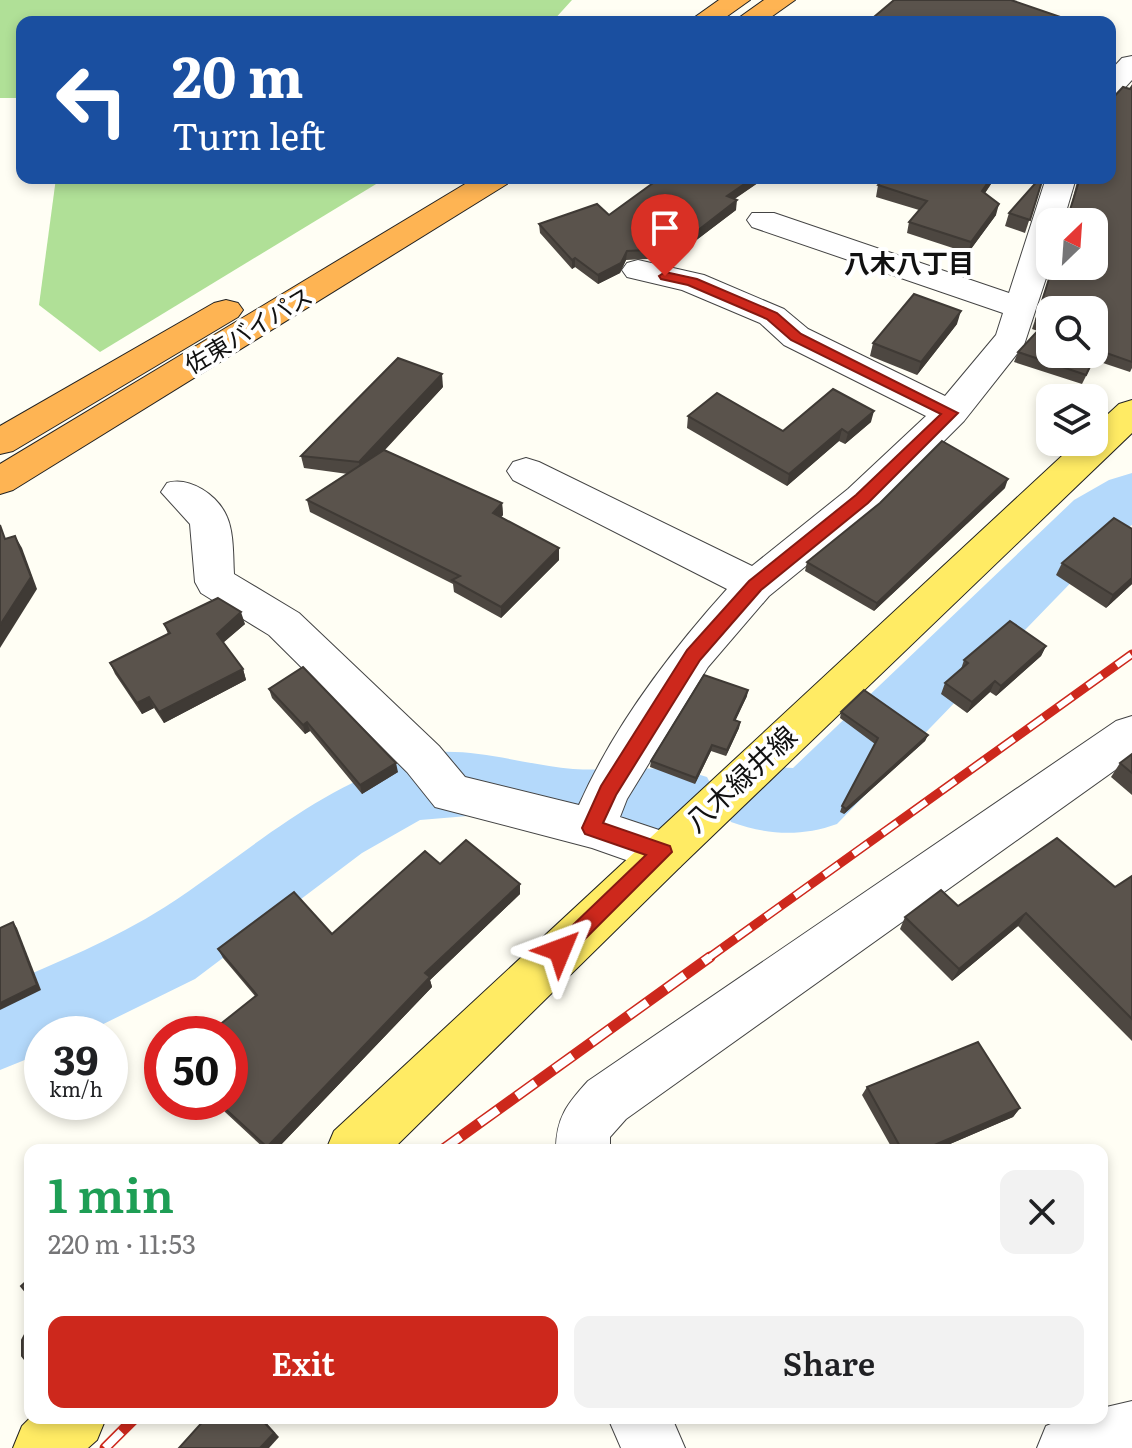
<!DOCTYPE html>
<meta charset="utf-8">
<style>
:root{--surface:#fff;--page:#f2f2f2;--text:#202124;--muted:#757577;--accent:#cd281c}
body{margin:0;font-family:Literata,"Noto Sans JP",serif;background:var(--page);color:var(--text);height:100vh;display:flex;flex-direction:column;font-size:30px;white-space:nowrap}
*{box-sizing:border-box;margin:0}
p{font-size:26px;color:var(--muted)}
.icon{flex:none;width:44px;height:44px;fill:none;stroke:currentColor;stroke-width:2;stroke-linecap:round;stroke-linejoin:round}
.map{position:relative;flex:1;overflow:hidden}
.sheet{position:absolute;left:24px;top:1144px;width:1084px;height:280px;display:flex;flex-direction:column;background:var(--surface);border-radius:16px;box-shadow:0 4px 12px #0003}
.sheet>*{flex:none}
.top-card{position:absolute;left:16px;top:16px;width:1100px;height:168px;border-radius:16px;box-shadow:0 4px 12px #0003;background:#1a4fa0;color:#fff;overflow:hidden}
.needle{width:52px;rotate:25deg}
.buttons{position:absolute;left:1036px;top:208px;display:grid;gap:16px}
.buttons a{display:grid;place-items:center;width:72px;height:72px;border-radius:16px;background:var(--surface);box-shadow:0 4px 12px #0003;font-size:40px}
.speed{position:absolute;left:24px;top:1016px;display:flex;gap:16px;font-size:40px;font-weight:700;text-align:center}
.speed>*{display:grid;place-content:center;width:104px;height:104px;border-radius:50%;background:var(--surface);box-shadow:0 4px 12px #0003;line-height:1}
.speed small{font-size:20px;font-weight:400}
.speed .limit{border:12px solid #d22;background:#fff;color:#111}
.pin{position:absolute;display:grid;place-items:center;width:68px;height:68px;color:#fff;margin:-82px -34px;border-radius:50% 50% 50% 0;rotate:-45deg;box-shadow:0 0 8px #0007}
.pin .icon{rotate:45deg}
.me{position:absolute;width:88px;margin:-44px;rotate:46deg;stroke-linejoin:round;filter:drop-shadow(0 0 6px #0008)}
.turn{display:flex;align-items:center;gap:28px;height:168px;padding:0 24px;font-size:36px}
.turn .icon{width:104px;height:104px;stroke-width:2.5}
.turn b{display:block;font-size:56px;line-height:68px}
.round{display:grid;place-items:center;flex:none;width:84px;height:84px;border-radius:16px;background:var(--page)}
.overview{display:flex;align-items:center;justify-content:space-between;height:136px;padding:0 24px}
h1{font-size:48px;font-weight:600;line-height:60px;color:#1e9e55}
.cta{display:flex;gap:16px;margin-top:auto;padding:16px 24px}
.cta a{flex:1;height:92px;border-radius:16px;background:var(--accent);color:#fff;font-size:32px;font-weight:600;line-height:92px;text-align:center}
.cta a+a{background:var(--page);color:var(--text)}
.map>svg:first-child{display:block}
</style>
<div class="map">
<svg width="1132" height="1448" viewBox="0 0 1132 1448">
<rect width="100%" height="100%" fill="#fffef4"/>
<!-- forest -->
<g fill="#b0e097">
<path d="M0,0H572L552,22H22V98H0Z"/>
<path d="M56,178H386L100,352L39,305Z"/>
</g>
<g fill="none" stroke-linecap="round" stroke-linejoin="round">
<!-- river -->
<g fill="#b4d9fb" fill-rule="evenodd">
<path d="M1132,473V525L1120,532L837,824C801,837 767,835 731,822L719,799L731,776L758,766L793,768L1074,500L1109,480Z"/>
<path d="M438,752C484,750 527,765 573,769C618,772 664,762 707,777L719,800L707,823L680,833L604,835L558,833L468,816L420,820L362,853L195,979L83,1034H42V1053L0,1070V987C56,963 113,940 165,907C257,847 326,778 438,752Z"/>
</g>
<defs>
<g id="minor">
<path d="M1132,56V80L1120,93L1110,95V71L1122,58Z"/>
<path d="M1046,178H1076L1063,222H1050V266L1024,345L964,421L876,509L769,596L708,667L627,799L620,817L680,837L687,852L680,867L663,873L592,848L435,807L407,772L269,635L201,593L195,582L190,524L161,492L167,483C189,476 218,495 227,517C234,533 233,557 234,574L299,613L439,746L465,777L579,805C613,728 671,651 727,589L513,480L507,471L513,462L526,458L539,462L752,566L848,489L926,416L784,345L760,323L682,290L627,277L622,270L627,263L638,260L704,275L784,309L808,329L945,396L996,335L1003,313L752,227L747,220L752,213H774L1009,293Z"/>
<path d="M1132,716V758L626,1119L610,1137V1150H556C556,1118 567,1104 588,1081L1116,721Z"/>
<path d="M1132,1401V1448H1037L1046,1426L1065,1418H1102V1408Z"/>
<path d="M608,1418H672L685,1448H621Z"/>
</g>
<g id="major">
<path d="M1132,400V433L680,867L392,1150H326L334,1131L1077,442H1094V427L1119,404Z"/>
<path d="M30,1418H106L97,1440L88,1448H13L22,1426Z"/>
</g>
<g id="highway">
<path d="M719,0H750L719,22H688Z"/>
<path d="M764,0H795L764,22H733Z"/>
<path d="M475,178H511L507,184L13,490L0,494V464Z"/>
<path d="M226,300L238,303L243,310L238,317L13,451L0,454V426L214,303Z"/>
</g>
</defs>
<!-- minor casing -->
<use href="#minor" stroke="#444" stroke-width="2"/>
<!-- major casing -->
<use href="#major" stroke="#222" stroke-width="2"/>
<!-- highway casing -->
<use href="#highway" stroke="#222" stroke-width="2"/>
<!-- minor -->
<use href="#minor" fill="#fff" fill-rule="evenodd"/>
<!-- major -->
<use href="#major" fill="#ffeb64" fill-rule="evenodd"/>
<!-- highway -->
<use href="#highway" fill="#feb453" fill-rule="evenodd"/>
<defs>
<path id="rail-far1" d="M707,959L1132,654"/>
<g id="rail">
<path d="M442,1150L710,957"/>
<path d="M105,1448L135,1418"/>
</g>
</defs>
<!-- rail-far1 casing -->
<use href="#rail-far1" stroke="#cd281c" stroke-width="9"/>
<!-- rail casing -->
<use href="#rail" stroke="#cd281c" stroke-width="11"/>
<!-- rail-far1 -->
<use href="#rail-far1" stroke="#fff" stroke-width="6" stroke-dasharray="18" stroke-linecap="butt"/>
<!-- rail -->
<use href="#rail" stroke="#fff" stroke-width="8" stroke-dasharray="23" stroke-linecap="butt"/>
</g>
<!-- wall -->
<g fill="#4d4741">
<path d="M1132,86V368L1130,372L1094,360L1082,384L1014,362L1018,352L1038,331L1032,329L1053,266L1094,222H1054L1056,215L1069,213L1078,178H1110L1130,89Z"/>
<path d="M660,178H765L734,199L736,210L678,254L667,249L647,259L626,260L620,273L598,284L575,267L572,269L540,233L539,224L609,215Z"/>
<path d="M884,178H995L985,193L996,215L968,253L907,233L909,222L919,210L876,197L878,185Z"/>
<path d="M1043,178L1025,233L1005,226L1009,213Z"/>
<path d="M957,324L917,375L870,356L873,343Z"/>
<path d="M443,387L385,450L502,503L503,515L501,517L559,548V560L501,618L454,592L453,584L310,512L307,500L348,474L304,468L301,456Z"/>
<path d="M688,416L783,431L871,422L845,444L839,441L787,486L687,428Z"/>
<path d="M1005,488L874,611L805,571L807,562Z"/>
<path d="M1132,529V584L1106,608L1056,575L1062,563Z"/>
<path d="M164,624H245L223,643L243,669L246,680L164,723L154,708L142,714L115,674L110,663L168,634Z"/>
<path d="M1046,646L1041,656L996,696L990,692L967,713L941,694L945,683L961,669L964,660Z"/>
<path d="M269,689L398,772L362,794L310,731L305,734L272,698Z"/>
<path d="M747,696L735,720L740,722L739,728L726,756L711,751L695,784L650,767L651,761Z"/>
<path d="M841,712L928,735L925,741L844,814L840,812L842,806L875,744L840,718Z"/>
<path d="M1132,754V795L1111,777L1120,763Z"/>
<path d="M440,864L520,884V894L430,980L432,987L276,1150H266L225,1112L220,1104L230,1102L255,996L223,958L218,949L332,934Z"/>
<path d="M1132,876V1041L1018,926L952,981L900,929L905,917L958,906L1115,887Z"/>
<path d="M867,1087L1020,1108L1013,1117L936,1150H893L862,1095Z"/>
</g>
<!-- shaded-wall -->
<g fill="#3f3a35">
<path d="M753,178H765L726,205L727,196Z"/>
<path d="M991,178H995L979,202L982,191Z"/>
<path d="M737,200L736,210L678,254L679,245Z"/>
<path d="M999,204L996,215L968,253L971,242Z"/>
<path d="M668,239L667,249L647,259L648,250Z"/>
<path d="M627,251L626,260L620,273L598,284V275Z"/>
<path d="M575,258V267L572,269V260Z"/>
<path d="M961,311L957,324L917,375L921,362Z"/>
<path d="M442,374L443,387L361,475L359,462Z"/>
<path d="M874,411L871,422L845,444L848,433Z"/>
<path d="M842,429L839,441L787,486L789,474Z"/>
<path d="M1008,479L1005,488L874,611L877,603Z"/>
<path d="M502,503L503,515L494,525L493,513Z"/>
<path d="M15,536L22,548L37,589L0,648V625Z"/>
<path d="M559,548V560L501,618V607Z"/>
<path d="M1132,578V584L1106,608L1113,595Z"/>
<path d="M241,612L245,624L220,645L217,634Z"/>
<path d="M1046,646L1041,656L996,696L1001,686Z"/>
<path d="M243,669L246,680L164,723L159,712Z"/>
<path d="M995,681L990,692L967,713L972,702Z"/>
<path d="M748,690L747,696L733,726L734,720Z"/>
<path d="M149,697L154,708L142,714L137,703Z"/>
<path d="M307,722L310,731L305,734L303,725Z"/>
<path d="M740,722L739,728L726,756L727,750Z"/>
<path d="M928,735L925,741L844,814L846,809Z"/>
<path d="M712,745L711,751L695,784L696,778Z"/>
<path d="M396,763L398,772L362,794L360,785Z"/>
<path d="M520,884V894L430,980L432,987L276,1150H269L267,1147L425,973Z"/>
<path d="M1026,913L1018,926L952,981L959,969Z"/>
<path d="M13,922L17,928L41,990L0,1010V1003Z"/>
<path d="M1020,1108L1013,1117L936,1150H923Z"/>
<path d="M260,1418H262L279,1437L269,1448H260Z"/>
</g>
<!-- building -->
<g fill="#5a534c" stroke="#3f3a35" stroke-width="2" fill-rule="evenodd">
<path d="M894,0H1011L1069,20L1067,22H868Z"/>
<path d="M1132,86V362L1098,350L1086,375L1018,352L1046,322L1036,320L1053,266H1094V222H1056V215L1069,213L1080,178H1110V101L1123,87L1130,89ZM1050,310H1094V354H1050Z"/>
<path d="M660,178H753L727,196L737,200L679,245L668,239L648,250L627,251L621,263L598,275L575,258L572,260L539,224L597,204L609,215Z"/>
<path d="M884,178H991L982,191L999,204L971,242L909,222L927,201L878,185Z"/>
<path d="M1040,178H1043L1030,220L1009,213Z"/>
<path d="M914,294L961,311L921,362L873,343Z"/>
<path d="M398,358L442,374L359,462L301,456Z"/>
<path d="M833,389L874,411L848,433L842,429L789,474L688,416L717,393L783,431Z"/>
<path d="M942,441L1008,479L877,603L807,562L880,503Z"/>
<path d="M384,450L502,503L493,513L559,548L501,607L452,580L460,576L307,500Z"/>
<path d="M1114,518L1132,529V578L1113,595L1062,563Z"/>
<path d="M0,525L5,539L15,536L31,577L0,625Z"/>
<path d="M218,598L241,612L217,634L243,669L159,712L149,697L137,703L110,663L170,633L164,624Z"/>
<path d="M1010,621L1046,646L1001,686L995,681L972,702L945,683L968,663L964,660Z"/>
<path d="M303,667L396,763L360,785L307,722L303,725L269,689Z"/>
<path d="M704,675L748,690L734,720L740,722L727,750L712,745L696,778L651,761Z"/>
<path d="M864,690L928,735L846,809L842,806L878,738L841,712Z"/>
<path d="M1132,754V773L1120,763Z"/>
<path d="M1057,838L1115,887L1132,876V1019L1026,913L959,969L905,917L941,890L958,906Z"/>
<path d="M466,840L520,884L425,973L430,977L267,1147L220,1104L222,1102H230V1034H208L257,995L218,949L294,892L332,934L425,851L440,864Z"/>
<path d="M13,922L37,985L0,1003V928Z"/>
<path d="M978,1042L1020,1108L923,1150H902L867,1087Z"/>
<path d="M30,1278V1297L21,1286Z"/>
<path d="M30,1325V1366L22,1356V1340Z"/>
<path d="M206,1418H260L274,1433L260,1448H179Z"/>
</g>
<!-- route -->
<path fill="#cd281c" stroke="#851a12" stroke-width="2" d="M665,272L697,279L777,313L801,334L958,413L868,503L761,590L700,660L616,795L603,823L670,846L672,852L567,957L560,960L553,957L550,950L553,944L646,855L585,834L582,828L601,786L687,650L749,581L856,495L941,414L791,340L767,319L688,285L661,279L659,276Z"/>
<g text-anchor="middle" stroke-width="8" stroke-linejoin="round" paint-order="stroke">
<!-- far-street labels -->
<g font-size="24" fill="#111" stroke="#fff">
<text transform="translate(249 331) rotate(-31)" y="8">佐東バイパス</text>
</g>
<!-- far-neighbourhood labels -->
<g font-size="26" font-weight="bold" fill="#111" stroke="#fff">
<text x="909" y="273">八木八丁目</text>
</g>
<!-- street labels -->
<g font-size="28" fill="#111" stroke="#fff">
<text transform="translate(741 779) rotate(-43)" y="10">八木緑井線</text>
</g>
</g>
</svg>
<div class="buttons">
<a><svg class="needle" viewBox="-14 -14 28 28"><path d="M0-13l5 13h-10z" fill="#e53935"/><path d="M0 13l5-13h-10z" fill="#757577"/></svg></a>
<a><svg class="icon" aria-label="search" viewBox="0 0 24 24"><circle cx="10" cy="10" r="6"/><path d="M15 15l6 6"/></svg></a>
<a><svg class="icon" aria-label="layers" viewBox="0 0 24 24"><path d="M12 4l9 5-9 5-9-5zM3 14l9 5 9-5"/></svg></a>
</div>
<div class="speed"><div>39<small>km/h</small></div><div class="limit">50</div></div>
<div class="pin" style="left:665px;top:276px;background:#d93025"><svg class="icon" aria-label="arrive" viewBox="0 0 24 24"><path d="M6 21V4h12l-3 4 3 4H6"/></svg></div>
<svg class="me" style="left:560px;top:950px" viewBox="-20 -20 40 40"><path d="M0-17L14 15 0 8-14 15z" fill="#cd281c" stroke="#fff" stroke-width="4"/></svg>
<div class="top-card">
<div class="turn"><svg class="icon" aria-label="left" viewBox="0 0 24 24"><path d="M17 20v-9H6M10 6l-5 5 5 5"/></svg><div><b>20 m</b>Turn left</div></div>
</div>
<section class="sheet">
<div class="overview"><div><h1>1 min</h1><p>220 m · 11:53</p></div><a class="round"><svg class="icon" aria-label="close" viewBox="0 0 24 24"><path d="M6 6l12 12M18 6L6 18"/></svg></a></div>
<div class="cta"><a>Exit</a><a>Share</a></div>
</section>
</div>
